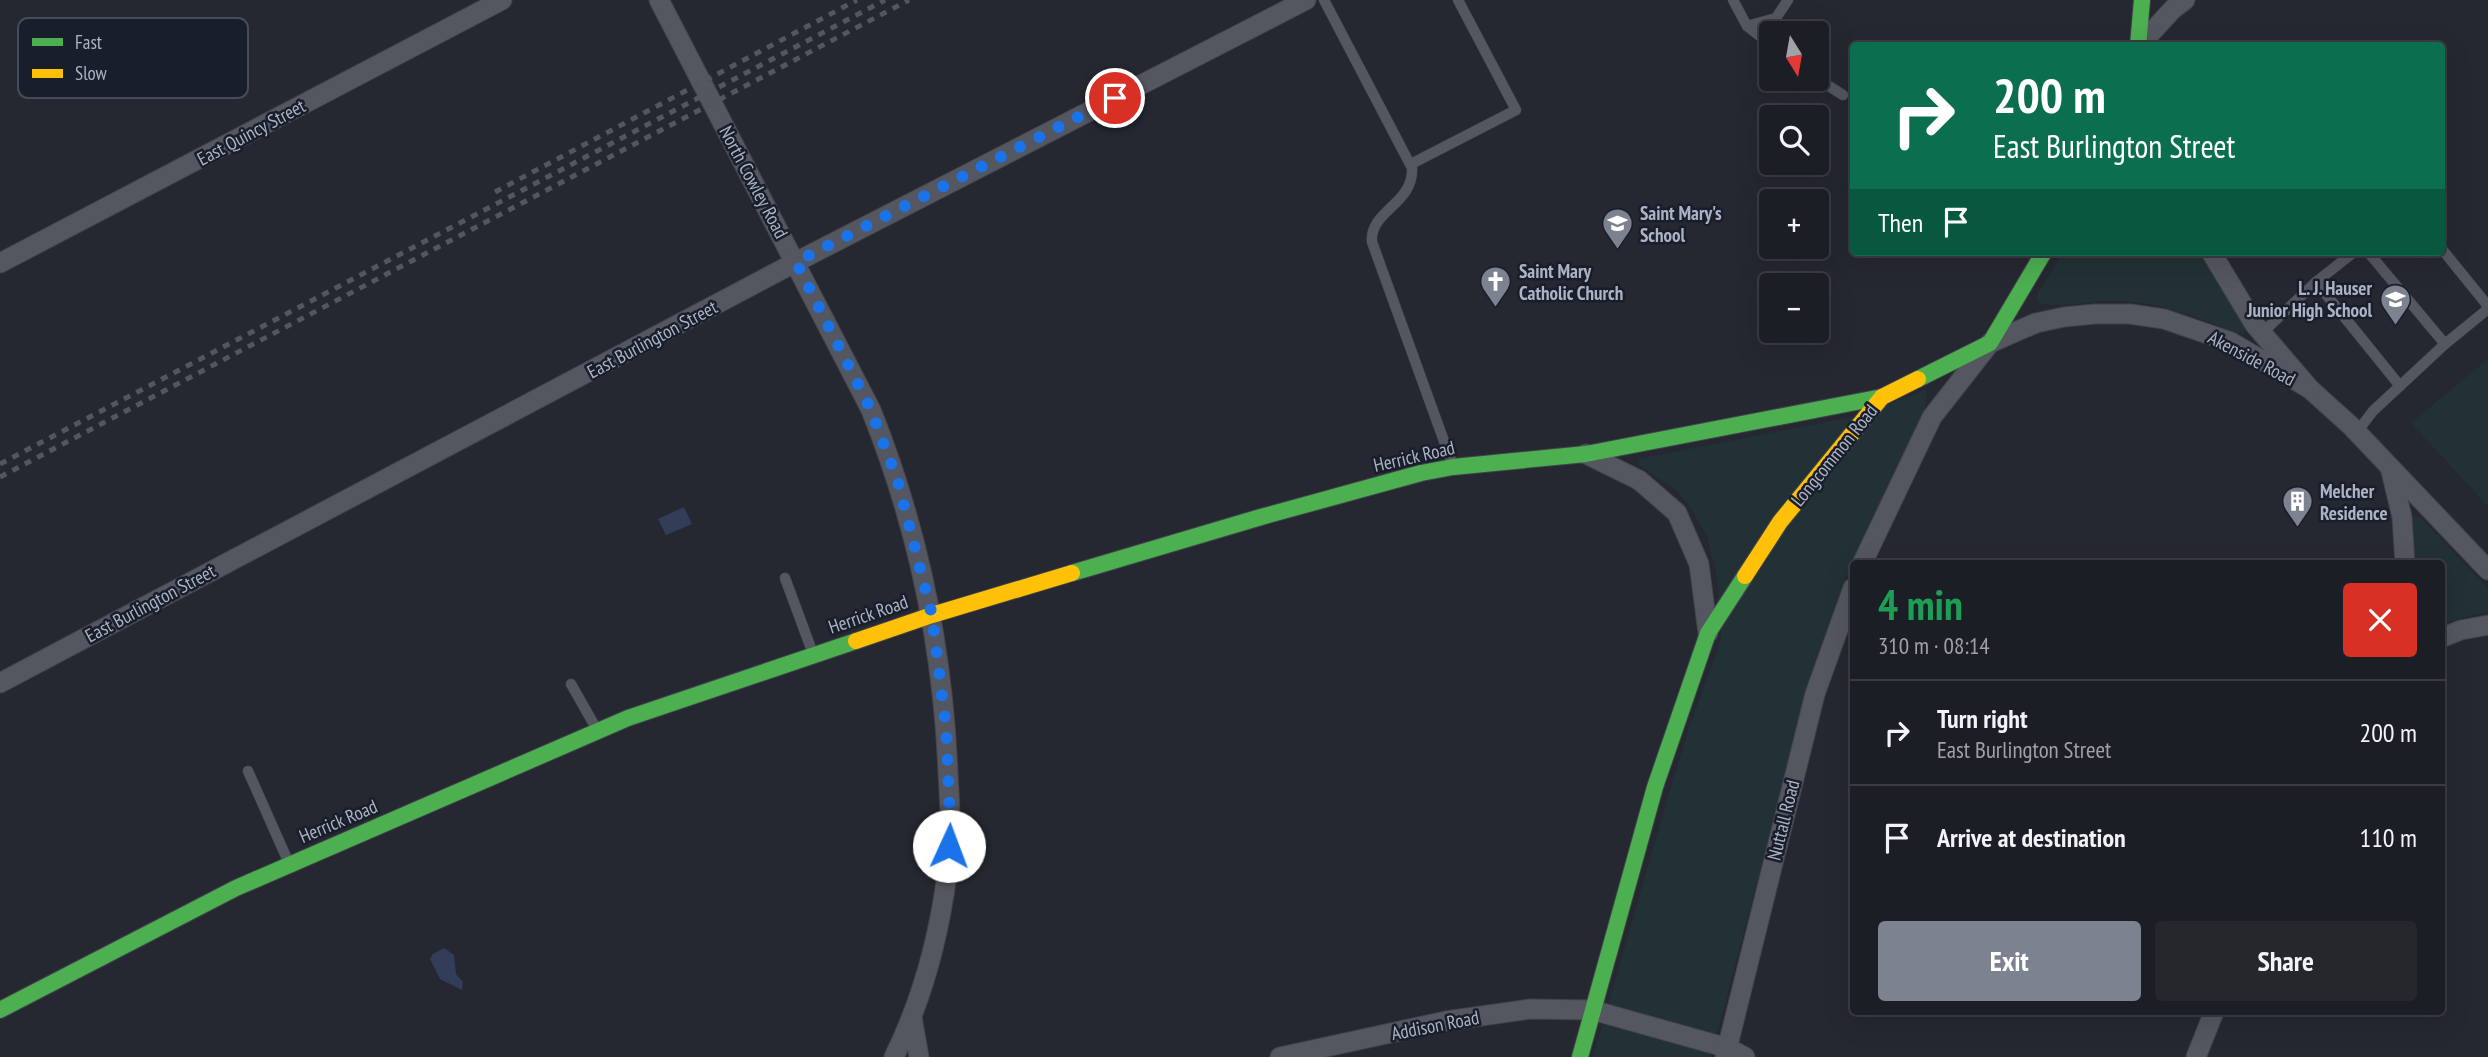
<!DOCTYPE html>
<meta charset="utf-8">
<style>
:root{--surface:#1c1e25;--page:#25272d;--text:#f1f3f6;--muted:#a0a2a7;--line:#3a3c42;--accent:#7d8291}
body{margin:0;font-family:"PT Sans Narrow",sans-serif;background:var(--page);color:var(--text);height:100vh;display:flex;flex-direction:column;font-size:26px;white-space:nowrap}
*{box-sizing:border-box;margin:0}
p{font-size:23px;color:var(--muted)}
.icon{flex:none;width:38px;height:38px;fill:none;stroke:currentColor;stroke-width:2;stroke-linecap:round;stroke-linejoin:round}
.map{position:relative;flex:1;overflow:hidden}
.side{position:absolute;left:1850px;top:560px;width:595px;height:455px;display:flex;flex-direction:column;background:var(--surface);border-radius:7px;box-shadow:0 7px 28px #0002,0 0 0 2px var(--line)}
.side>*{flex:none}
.guide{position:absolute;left:1850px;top:42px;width:595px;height:214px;border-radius:7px;box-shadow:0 7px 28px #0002,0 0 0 2px var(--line);background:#0b6e4f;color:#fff;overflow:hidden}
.needle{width:46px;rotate:169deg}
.buttons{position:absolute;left:1759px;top:21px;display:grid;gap:14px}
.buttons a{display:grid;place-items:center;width:70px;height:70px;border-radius:7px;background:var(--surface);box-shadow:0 7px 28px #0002,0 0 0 2px var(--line);font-size:35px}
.pin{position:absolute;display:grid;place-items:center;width:60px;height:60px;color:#fff;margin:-30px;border:4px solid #fff;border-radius:50%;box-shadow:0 2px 7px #0007}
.me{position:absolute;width:77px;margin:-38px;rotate:2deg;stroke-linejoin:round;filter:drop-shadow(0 0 5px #0008)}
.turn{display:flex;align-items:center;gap:24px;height:147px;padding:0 28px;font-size:32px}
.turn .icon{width:91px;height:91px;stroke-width:2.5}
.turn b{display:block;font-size:49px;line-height:60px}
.then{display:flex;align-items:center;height:66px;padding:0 28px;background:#0003;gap:14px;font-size:26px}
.round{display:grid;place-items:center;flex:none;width:74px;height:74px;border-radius:7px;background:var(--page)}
.head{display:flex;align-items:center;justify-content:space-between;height:119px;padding:0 28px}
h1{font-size:42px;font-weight:700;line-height:52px;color:#1e9e55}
.cta{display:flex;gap:14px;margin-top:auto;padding:14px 28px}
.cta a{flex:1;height:80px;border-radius:7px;background:var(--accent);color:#fff;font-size:28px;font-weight:700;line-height:80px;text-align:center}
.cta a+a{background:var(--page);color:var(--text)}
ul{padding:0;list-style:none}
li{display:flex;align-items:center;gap:21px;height:105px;padding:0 28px;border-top:2px solid var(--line)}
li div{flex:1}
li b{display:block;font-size:26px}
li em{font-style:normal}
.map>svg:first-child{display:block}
</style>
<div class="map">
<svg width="2488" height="1057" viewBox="0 0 2488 1057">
<rect width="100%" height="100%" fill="#252831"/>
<!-- green -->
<g fill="#223136">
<path d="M2063,252H2199L2244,325L2245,331L2243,333H2237C2200,318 2162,303 2122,301C2095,300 2066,307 2040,304L2036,300L2038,293Z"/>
<path d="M2488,359V506L2411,423Z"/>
<path d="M1925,390L1927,397L1925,407L1846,578L1806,696L1711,1057H1593L1670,790L1692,719L1721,641L1718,582L1707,536L1689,505L1678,492L1639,465L1638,459L1862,415Z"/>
<path d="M2414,516H2419L2488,588V612L2468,616L2441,625V564L2416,563L2412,519Z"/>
</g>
<!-- water -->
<g fill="#323d5a">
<path d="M684,507L692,524L666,535L658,519Z"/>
<path d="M444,948L454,955L456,974L463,982L462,990L440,979L430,959L433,954Z"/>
</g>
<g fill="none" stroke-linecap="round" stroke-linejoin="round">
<defs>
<g id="lane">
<path d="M1324,0L1412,168C1414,204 1369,211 1372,242L1453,466"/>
<path d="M1733,0L1747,26L1771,45"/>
<path d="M1747,26L1776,18L1788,0"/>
<path d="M1816,78L1843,95"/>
<path d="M1411,164L1516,110L1458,0"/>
<path d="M2441,248L2488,306"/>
<path d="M2316,282L2400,386"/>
<path d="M2262,333L2316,282L2354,252"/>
<path d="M2445,344L2488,309"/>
<path d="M2357,432L2373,411L2445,344L2368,252"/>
<path d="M785,578L812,651"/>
<path d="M571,684L596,728"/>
<path d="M248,771L288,861"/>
</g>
<g id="street">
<path d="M659,0L871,410C917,525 943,649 948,773C950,806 952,840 947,874C939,936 922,1000 894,1057"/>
<path d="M2139,46L2173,9L2185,0"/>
<path d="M2211,252L2255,325L2310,389L2351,426L2488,570"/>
<path d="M0,263L502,0"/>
<path d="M1586,454L1639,480L1677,513L1699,564L1708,633"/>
<path d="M2391,471L2402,517L2405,564"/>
<path d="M1862,564L1932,417L1990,343L2036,323L2064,317L2095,314H2130L2164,319L2231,342L2310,389"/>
<path d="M2441,638L2461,630L2488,625"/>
<path d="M0,683L796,262L1306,0"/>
<path d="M912,1017L919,1057"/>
<path d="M1280,1057L1446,1021L1530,1009L1592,1010L1728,1048L1745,1057"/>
<path d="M1725,1057L1815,694L1853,588"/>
<path d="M2196,1057L2214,1012"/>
</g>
<g id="fast">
<path d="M2138,46L2142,0"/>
<path d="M1918,379L1990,343L2044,252"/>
<path d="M1072,573L1261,517L1421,473L1453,467L1586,454L1882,397"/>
<path d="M0,1010L236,888L628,718L856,641"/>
<path d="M1580,1057L1655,787L1708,633L1745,576"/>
</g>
<g id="slow">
<path d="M1745,576L1780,522L1882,397L1918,379"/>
<path d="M856,641L932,615L1072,573"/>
</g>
</defs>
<!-- lane casing -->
<use href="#lane" stroke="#41434b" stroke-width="11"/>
<!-- street casing -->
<use href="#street" stroke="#41434b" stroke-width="21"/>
<!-- fast casing -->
<use href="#fast" stroke="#41434b" stroke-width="18"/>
<!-- slow casing -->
<use href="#slow" stroke="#41434b" stroke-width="18"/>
<!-- lane -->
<use href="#lane" stroke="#545760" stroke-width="10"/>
<!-- street -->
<use href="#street" stroke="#545760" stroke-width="19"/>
<!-- fast -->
<use href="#fast" stroke="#4caf50" stroke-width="16"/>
<!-- slow -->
<use href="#slow" stroke="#ffc107" stroke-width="16"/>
<!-- rail -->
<g stroke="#53565d" stroke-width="5" stroke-dasharray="7 7" stroke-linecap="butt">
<path d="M495,192L857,0"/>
<path d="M0,464L885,0"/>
<path d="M0,477L909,0"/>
</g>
</g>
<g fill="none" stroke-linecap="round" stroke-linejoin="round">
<!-- route -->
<path stroke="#1a73e8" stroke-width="12" stroke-dasharray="0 21.6" d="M949,846L950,820L946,728L932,615L898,482L871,410L796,262L1115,98"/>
</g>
<!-- icons -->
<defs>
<symbol id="school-pin" viewBox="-11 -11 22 30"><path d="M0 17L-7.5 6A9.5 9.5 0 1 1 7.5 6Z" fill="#7d8291" stroke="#191e2b"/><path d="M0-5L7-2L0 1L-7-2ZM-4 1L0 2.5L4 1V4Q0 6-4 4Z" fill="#fff"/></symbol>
<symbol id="church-pin" viewBox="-11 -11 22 30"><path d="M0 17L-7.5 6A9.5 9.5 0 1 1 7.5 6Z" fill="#7d8291" stroke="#191e2b"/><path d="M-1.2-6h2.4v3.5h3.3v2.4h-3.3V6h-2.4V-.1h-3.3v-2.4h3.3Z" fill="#fff"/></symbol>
<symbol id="building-pin" viewBox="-11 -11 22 30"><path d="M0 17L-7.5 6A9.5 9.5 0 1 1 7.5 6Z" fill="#7d8291" stroke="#191e2b"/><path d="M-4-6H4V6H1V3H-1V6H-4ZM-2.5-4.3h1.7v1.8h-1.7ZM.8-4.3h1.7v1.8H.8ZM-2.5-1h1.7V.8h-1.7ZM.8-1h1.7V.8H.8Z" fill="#fff"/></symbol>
</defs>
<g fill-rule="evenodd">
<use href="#school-pin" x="1600" y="206" width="35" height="47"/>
<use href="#church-pin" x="1478" y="264" width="35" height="47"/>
<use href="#school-pin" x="2378" y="282" width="35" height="47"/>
<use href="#building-pin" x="2280" y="484" width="35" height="47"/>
</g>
<g text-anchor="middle" stroke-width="5" stroke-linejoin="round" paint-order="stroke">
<!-- street labels -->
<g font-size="19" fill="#adb3c4" stroke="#191e2b">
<text transform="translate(251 132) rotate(-28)" y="7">East Quincy Street</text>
<text transform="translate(754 182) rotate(62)" y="7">North Cowley Road</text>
<text transform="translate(652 339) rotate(-28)" y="7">East Burlington Street</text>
<text transform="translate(2252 358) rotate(28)" y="7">Akenside Road</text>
<text transform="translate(1834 455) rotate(-51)" y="7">Longcommon Road</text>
<text transform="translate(1414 456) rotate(-13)" y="7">Herrick Road</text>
<text transform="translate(150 603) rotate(-28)" y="7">East Burlington Street</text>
<text transform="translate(868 614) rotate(-19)" y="7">Herrick Road</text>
<text transform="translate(1783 820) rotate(-76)" y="7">Nuttall Road</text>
<text transform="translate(338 821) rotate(-23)" y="7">Herrick Road</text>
<text transform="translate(1435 1025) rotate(-11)" y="7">Addison Road</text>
</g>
<!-- poi labels -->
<g font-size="19" font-weight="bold" fill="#adb3c4" stroke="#191e2b" text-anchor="start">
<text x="1640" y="220">Saint Mary's<tspan x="1640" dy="22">School</tspan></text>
<text x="1519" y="278">Saint Mary<tspan x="1519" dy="22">Catholic Church</tspan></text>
<text x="2372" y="295" text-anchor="end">L. J. Hauser<tspan x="2372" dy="22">Junior High School</tspan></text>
<text x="2320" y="498">Melcher<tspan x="2320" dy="22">Residence</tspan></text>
</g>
</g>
<!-- legend -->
<rect x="18" y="18" width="230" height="80" rx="10" fill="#191e2b" stroke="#454b59" stroke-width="2"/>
<rect x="32" y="38" width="31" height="8" fill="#4caf50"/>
<rect x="32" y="69" width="31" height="9" fill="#ffc107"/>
<g font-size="19" fill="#adb3c4">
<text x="75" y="49">Fast</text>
<text x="75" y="80">Slow</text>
</g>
</svg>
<div class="buttons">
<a><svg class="needle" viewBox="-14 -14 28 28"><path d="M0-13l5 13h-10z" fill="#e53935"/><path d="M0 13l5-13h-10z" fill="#a0a2a7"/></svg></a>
<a><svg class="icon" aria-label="search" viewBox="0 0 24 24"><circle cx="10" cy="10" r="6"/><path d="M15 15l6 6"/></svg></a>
<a>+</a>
<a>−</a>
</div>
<div class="pin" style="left:1115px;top:98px;background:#d93025"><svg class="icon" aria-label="arrive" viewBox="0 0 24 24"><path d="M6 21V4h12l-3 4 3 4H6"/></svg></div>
<svg class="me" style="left:949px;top:846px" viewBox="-20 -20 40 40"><circle r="19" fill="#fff"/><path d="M0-13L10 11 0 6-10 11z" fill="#1a73e8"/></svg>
<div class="guide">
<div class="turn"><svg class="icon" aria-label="right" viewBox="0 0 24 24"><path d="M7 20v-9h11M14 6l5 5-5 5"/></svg><div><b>200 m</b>East Burlington Street</div></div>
<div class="then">Then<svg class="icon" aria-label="arrive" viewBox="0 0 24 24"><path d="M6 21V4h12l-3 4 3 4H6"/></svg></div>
</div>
<section class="side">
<div class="head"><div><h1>4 min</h1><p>310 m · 08:14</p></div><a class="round" style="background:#d93025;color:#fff"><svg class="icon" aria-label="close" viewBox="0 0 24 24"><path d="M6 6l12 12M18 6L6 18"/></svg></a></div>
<ul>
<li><svg class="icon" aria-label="right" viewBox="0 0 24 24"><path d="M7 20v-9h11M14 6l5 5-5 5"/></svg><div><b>Turn right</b><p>East Burlington Street</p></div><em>200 m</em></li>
<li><svg class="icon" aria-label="arrive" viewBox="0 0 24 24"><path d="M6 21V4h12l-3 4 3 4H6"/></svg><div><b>Arrive at destination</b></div><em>110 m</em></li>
</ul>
<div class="cta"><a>Exit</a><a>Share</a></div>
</section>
</div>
